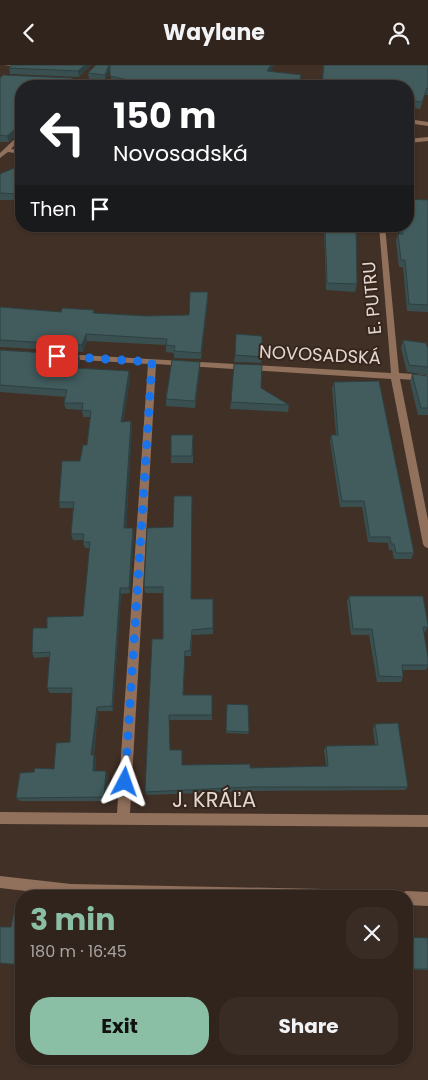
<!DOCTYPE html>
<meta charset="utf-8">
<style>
:root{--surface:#31241c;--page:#392c25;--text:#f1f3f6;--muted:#a8a4a3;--line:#4c413b;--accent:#8abfa5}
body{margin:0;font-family:Poppins,sans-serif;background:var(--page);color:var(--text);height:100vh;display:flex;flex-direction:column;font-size:19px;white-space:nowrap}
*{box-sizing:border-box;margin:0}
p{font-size:16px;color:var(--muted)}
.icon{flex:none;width:28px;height:28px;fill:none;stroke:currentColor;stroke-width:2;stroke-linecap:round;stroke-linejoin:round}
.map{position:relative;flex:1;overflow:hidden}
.details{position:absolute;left:15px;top:825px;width:398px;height:175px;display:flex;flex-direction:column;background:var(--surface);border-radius:20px;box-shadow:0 1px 4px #0004,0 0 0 1px var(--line)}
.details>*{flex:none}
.guide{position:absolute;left:15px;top:15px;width:399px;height:152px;border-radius:20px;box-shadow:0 1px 4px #0004,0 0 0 1px var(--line);background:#202124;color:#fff;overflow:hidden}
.pin{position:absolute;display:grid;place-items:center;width:42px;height:42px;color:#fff;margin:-21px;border-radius:10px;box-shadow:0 2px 8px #0006}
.me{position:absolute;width:55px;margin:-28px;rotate:4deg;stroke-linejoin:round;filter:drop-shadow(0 0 4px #0008)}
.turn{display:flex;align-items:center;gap:18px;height:105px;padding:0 15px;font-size:22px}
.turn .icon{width:65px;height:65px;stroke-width:2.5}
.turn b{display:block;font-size:35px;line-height:42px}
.then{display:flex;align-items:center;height:48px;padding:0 15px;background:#0003;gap:10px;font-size:19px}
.round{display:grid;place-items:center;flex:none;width:52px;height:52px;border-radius:20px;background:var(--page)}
.head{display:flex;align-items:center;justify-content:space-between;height:85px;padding:0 15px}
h1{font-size:30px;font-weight:700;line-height:38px;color:var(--accent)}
.button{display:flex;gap:10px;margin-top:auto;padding:10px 15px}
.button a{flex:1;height:58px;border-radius:20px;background:var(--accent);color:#111;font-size:20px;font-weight:700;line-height:58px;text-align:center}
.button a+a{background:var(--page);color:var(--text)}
header{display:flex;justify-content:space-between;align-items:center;height:65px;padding:0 15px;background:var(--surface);font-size:22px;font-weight:700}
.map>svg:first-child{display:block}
</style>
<header><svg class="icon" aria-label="back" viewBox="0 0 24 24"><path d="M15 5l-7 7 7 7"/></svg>Waylane<svg class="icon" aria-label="person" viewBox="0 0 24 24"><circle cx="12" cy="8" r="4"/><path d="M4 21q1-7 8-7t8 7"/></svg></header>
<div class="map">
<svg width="428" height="1015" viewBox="0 0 428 1015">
<rect width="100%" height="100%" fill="#413026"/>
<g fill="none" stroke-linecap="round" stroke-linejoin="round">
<!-- stream -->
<path fill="#a67147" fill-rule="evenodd" d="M4,0H20L22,1L20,2Z"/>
<!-- minor -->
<g fill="#91705c" fill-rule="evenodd">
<path d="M62,13L124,19L127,21H110L60,16L59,15Z"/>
<path d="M408,54L428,57V61L408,58Z"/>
<path d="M21,68V73L11,84L21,85V89L8,87L0,93V88Z"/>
<path d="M428,72V76L408,78V74Z"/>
<path d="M379,161H385L399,308L428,310V316L400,314L428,455V483L425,482L423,479L391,314L156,299L130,748L428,750V762L0,759V747L117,748L148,299L66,294L62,291L63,289L391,308Z"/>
<path d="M0,811L71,819L325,824L330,826L332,831H69L0,823Z"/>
<path d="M406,826L428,827V841L406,840V831H400L401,828Z"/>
</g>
</g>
<!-- wall -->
<g fill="#394f50">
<path d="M91,0L79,12L10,9L9,3Z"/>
<path d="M96,0H274L270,6L301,10V16L111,17L110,3L105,16L89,14L88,8Z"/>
<path d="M323,0H428V30H425L420,44L408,42V21H322Z"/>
<path d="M0,13L77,17L102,16L103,21H21V66L9,77H0Z"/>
<path d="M18,72H21V78H19Z"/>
<path d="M21,100V135H0V109Z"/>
<path d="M428,135V247L407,246L403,202H399L396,176L398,169H400L399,161H408Z"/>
<path d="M324,161H356L357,219L355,227L326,225Z"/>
<path d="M208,227V234L201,294L174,293V288L166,287V280L87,276L83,287L0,282V242L61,247L146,251L189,250Z"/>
<path d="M403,275L428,284V310L407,307L401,283Z"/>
<path d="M0,285L79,290L80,297L78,303L129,306L130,313L123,357L131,356L132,363L126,463H133L134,469L130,528L121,529L113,646H98L94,690L96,694L95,706L108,710L106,736H20L16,733L34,707L54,704L70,677L72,628H50L47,623L50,592L34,593L32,588L47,563L83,551L90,483H85L83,477L84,475H73L71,469L73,443H60L59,437L80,396L87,380L90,352H83L82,345L66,344L64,338L66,332L0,327Z"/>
<path d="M235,290L262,292L261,298L234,297Z"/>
<path d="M200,297V304L195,343L166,341V334Z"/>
<path d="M412,309L428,311V350H418L410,317Z"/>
<path d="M334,317L414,488L411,494H394L392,485H389L388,478L368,477L362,442H340L330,376L331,370H336L332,323Z"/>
<path d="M261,323L289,340L288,347L230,344L231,337Z"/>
<path d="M193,370V398H171V391Z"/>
<path d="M147,463L191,534H213V569L192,570L191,591H185L183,630H212V655H169L170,685L182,690V700L250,703L326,701L324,685L326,681L375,680L373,664L375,659L408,722L405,725L251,726L147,730L145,727L163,574V528H145L144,522Z"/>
<path d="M349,531L428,560V562L425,567H424L428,593V601L426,605H402L403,612L401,617H377L369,570H351L347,537Z"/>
<path d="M227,639L249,667L248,669L226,668Z"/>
<path d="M406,872L428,873V905H406Z"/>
</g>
<!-- shaded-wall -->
<g fill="#2e4041">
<path d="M85,0H91L79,12L78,6Z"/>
<path d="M109,0H111V2L105,16V10Z"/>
<path d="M271,0H274L267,12V6Z"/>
<path d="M20,60L21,66L9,77L7,71Z"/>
<path d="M208,227V234L201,294V288Z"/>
<path d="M86,269L87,276L83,287L82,280Z"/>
<path d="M79,290L80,297L76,310L75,303Z"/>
<path d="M200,297V304L195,343V336Z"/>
<path d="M129,306L130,313L122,363L121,357Z"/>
<path d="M131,356L132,363L126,469L124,463Z"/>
<path d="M133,463L134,469L130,528L129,523Z"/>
<path d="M120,523L121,529L113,646L112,641Z"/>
<path d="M97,642L98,646L93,694L91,690Z"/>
<path d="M94,690L96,694L95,710L93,706Z"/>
<path d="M106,706L108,710L106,736L104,732Z"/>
</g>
<!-- building -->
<g fill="#425c5d" stroke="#2e4041">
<path d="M11,0H85L78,6L9,3Z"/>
<path d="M96,0H109L105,10L88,8Z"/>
<path d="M110,0H271L267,6L301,10L298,21H110V17L128,15L110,11Z"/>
<path d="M324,0H428V24L427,23L422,37L408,35V21H322Z"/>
<path d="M3,10L72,13L77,17L82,14L102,16L100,21H21V66L20,60L7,71L0,70V13Z"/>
<path d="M21,67V72H18Z"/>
<path d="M21,100V129L0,128V109Z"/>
<path d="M408,134L428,135V240L409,239L405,195H401L398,169H403L402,161H408Z"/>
<path d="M325,161H356L357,219L327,218Z"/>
<path d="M190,227H208L201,288L174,286L175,281L166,280L167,274L86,269L82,280L0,275V242L61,247L62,243L94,245L93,248L146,251L189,250Z"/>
<path d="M236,269L262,271V292L235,290Z"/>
<path d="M403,275L426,278L428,284V302L409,300Z"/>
<path d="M0,285L79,290L75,303L129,306L121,357L131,356L124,463H133L129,523H120L112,641L97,642L91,690H94L93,706H106L104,732L16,733L20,708L34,707L35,703L54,704L56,678L70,677L72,623H47L50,587L32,588L33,563H47V552L83,551L90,477H83L84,469H71L74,437H59L62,396H80L83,380H87L91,346L82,345L83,338H64L67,325L0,320Z"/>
<path d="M172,295L200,297L195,336L166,334Z"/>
<path d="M234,299L262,300L261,323L289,340L231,337Z"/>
<path d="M412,309L428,311V343H421Z"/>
<path d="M379,316L414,488H396L394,479H391L390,472H370L364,436H342L331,370H338L334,317Z"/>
<path d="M171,370H193L192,391H171Z"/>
<path d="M174,431H192L191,534H213V563L192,565L190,586H185L183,630H212V650H169L170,685H182V700L250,699V703L328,701L326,681L378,680L375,659L398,658L408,722H251L145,727L152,574H163V522H144L147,463L173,462Z"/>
<path d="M349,531H423L428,560V562H423L428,593V600H402L403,612L379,611L372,564H353Z"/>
<path d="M227,639L248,640L249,667L226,666Z"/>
<path d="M15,840H21V900L0,898V862H11Z"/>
<path d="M406,872L428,873V904H406Z"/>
</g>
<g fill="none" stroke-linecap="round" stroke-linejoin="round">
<!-- route -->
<path stroke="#1a73e8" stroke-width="9" stroke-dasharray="0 16.2" d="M57,291L152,297L125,717"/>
</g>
<g text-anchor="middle" stroke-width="4" stroke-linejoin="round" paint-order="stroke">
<!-- street labels -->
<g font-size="18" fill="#e3d7d1" stroke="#36261c">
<text transform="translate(372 233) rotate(-95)" y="6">E. PUTRU</text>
<text transform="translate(320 290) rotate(3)" y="6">NOVOSADSKÁ</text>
</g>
<!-- near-street labels -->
<g font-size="21" fill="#e3d7d1" stroke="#36261c">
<text x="214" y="742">J. KRÁĽA</text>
</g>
</g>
</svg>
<div class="pin" style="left:57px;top:291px;background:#d93025"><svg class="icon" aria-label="arrive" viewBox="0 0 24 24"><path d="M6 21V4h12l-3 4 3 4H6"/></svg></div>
<svg class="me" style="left:125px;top:717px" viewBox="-20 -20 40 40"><path d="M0-17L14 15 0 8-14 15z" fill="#1a73e8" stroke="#fff" stroke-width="4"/></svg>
<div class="guide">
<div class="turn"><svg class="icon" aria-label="left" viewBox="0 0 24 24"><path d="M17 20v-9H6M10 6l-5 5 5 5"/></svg><div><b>150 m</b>Novosadská</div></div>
<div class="then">Then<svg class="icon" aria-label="arrive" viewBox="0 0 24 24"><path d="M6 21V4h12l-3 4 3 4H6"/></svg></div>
</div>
<section class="details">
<div class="head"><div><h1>3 min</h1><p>180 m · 16:45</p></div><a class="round"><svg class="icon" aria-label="close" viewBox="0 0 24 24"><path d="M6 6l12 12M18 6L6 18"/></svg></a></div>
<div class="button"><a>Exit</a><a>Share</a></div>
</section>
</div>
